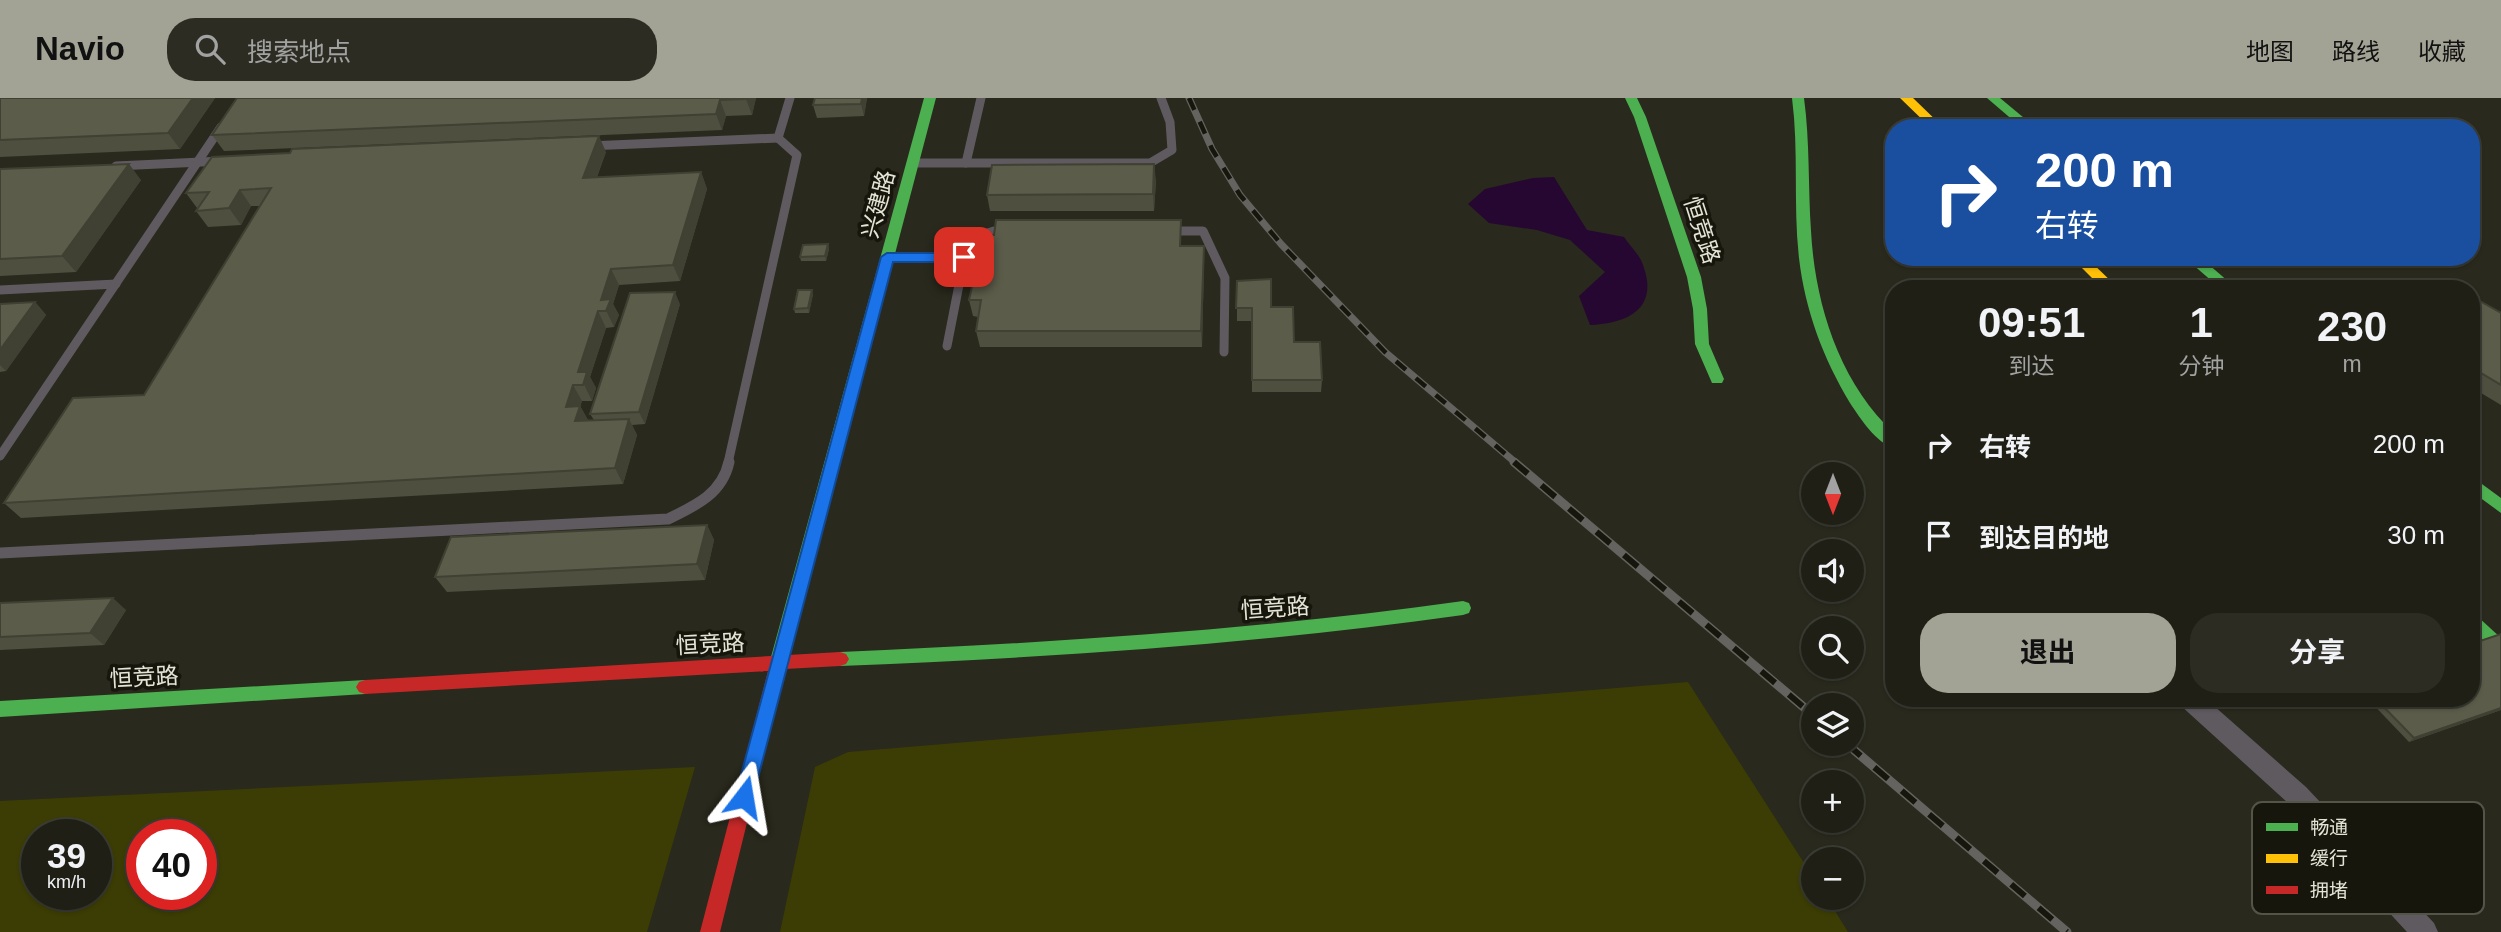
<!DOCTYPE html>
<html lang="zh">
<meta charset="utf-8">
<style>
:root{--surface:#1f1f16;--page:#2c2c23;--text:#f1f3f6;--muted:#a1a2a1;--line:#3c3d35;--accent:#a3a395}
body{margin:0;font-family:Helvetica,"Noto Sans SC",sans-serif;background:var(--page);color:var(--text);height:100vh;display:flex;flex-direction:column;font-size:26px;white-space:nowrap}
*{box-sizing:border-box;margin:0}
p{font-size:23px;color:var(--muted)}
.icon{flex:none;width:38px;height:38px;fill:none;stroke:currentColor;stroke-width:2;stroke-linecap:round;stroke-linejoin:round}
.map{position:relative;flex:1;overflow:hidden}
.details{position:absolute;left:1885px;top:182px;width:595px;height:427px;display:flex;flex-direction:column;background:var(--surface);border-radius:28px;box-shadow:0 2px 5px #0004,0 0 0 2px var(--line)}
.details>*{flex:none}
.banner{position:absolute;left:1885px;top:21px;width:595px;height:147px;border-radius:28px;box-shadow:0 2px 5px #0004,0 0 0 2px var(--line);background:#1a4fa0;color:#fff;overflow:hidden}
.needle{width:46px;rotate:180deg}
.fabs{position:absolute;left:1801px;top:364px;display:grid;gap:14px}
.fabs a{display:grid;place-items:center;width:63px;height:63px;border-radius:50%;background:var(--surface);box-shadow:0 2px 5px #0004,0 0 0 2px var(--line);font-size:35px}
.speed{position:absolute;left:21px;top:721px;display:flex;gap:14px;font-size:35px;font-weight:700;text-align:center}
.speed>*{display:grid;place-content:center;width:91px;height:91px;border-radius:50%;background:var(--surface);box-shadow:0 2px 5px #0004,0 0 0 2px var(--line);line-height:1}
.speed small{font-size:18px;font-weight:400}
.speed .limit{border:10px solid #d22;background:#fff;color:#111}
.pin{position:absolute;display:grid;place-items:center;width:60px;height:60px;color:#fff;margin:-30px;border-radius:14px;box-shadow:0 4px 10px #0006}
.me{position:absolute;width:77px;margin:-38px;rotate:14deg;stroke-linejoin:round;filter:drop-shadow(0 0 5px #0008)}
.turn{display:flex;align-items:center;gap:24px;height:147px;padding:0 35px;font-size:32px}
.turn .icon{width:91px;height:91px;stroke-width:2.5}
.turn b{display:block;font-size:49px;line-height:60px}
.eta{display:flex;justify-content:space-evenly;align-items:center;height:119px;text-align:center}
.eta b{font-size:42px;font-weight:700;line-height:49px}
.action{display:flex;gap:14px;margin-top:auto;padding:14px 35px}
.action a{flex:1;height:80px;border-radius:28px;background:var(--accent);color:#111;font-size:28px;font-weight:700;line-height:80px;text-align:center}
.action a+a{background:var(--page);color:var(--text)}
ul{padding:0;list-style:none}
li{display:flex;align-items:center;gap:21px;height:91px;padding:0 35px}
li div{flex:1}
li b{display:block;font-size:26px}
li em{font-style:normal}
header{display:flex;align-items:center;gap:42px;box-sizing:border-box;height:98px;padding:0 35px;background:var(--accent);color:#111}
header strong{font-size:33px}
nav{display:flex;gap:38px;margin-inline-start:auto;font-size:24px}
.search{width:490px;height:63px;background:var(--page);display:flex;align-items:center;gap:18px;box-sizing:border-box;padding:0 24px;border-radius:28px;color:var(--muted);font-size:26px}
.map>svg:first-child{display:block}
</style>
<header>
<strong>Navio</strong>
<div class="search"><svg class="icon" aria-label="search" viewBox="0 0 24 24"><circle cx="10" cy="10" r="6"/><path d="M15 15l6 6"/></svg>搜索地点</div>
<nav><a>地图</a><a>路线</a><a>收藏</a></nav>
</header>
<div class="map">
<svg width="2501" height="834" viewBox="0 0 2501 834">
<rect width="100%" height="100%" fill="#29291d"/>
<!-- green -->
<g fill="#3c3d04" fill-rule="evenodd">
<path d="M1688,584L1813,779V800H1827L1848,834H780L815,669L848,654Z"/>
<path d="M695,669L647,834H0V703ZM37,737H96V796H37ZM142,737H201V796H142Z"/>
</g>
<!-- water -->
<path fill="#260731" d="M1554,79L1587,132L1624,139C1630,148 1640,157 1643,167C1659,210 1629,225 1590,227L1579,198L1605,174L1570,142L1537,132L1489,125L1468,106L1485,91L1533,80Z"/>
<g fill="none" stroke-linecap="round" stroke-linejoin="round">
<!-- lane-far1 -->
<g stroke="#5f5a60" stroke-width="9">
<path d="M588,48L778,40"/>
<path d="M912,65H1150L1172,52L1170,24L1161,0"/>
<path d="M966,65L981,0"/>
<path d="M116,68L223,63"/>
<path d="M1169,133H1203L1225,180L1224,254"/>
<path d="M887,159H964"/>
<path d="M0,192L116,186"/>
<path d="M947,248L968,141L994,133H1009"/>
<path d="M0,358L221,29"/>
<path d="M728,365L797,57L778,40L790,0"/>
</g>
<!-- lane -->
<path stroke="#5f5a60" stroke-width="11" d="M0,455L668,421C695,408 722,396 729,364"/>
<!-- street -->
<path fill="#5f5a60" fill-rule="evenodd" d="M2176,600H2205L2306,689L2434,825L2438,834H2407L2288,705L2180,607Z"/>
<!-- fast -->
<g fill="#4caf50" fill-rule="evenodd">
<path d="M924,0H936L786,570L783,575L777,577L771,575L768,570Z"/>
<path d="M1625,0H1637L1646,19L1701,179L1707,211L1709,246L1724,281L1722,285H1712L1695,246L1693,211L1687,179L1634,19Z"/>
<path d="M1792,0H1804C1810,44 1808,89 1811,133C1815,206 1839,284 1894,335V350C1876,345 1860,320 1850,305C1823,260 1805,212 1799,160C1793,107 1799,53 1792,0Z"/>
<path d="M1987,0H2000L2036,30H2022Z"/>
<path d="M2184,159H2200L2237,191H2221Z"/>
<path d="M2471,378L2501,400V415L2471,393Z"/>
<path d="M1463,503L1469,505L1471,510L1469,515L1463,517C1256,546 1049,560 840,568L834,566L831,561L834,556L840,554C1049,545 1256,532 1463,503Z"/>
<path d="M2471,516L2477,518L2501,540V558L2495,556L2471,533Z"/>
<path d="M365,582L371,584L374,589L371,594L365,596L0,619V603Z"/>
</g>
<!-- slow -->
<g fill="#ffc107" fill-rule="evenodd">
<path d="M1900,0H1913L1944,30H1931Z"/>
<path d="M2071,159H2086L2119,191H2103Z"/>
</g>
<!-- jam -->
<path fill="#c62828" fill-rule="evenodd" d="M840,554L846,556L849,561L846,566L840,568L785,571L720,834H700L768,573L365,596L359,594L356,589L359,584L365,582Z"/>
<defs>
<path id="rail-far1" d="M1189,0L1212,51L1240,97L1281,146L1385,254L1516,365"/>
<g id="rail">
<path d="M1514,364L1813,617"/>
<path d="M1847,646L2067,834"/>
</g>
</defs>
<!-- rail-far1 casing -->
<use href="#rail-far1" stroke="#64635f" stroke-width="7"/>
<!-- rail casing -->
<use href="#rail" stroke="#64635f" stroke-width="9"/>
<!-- rail-far1 -->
<use href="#rail-far1" stroke="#16160c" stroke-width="4.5" stroke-dasharray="13" stroke-linecap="butt"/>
<!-- rail -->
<use href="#rail" stroke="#16160c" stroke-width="6" stroke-dasharray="18" stroke-linecap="butt"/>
</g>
<!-- wall -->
<g fill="#4e4f3f">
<path d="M0,0H215L180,51L0,59Z"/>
<path d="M756,0L752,17L726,18L722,32L224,53L212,37Z"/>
<path d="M815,0H867L864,18L817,20L813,7Z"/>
<path d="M606,54L597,79L701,74L707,91L680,183L619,187L613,206L619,217L614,229L606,230L590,279L596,290L592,303H582L580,308L588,322H594L590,316L680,206L645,326L632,327L637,337L623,386L21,420L4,405L144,297L261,108H251L241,127L208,129L196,113L197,110L186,95Z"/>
<path d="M0,71L141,82L76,174L0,178Z"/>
<path d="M1156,82L1154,113H990L987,97Z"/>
<path d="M1181,122V148L1204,164L1202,249H980L976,233L978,219L973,218L969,202L982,184L984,171H982L978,155L994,137Z"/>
<path d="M828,146L829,151L826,163H801L800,159Z"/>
<path d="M1237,183L1294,244L1322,282L1321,294H1252V223H1237Z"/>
<path d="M813,196L809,215H795L794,211Z"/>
<path d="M2471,198L2501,215V307L2471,289Z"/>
<path d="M35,204L46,217L6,273L0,274V206Z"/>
<path d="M707,427L714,442L705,482L447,494L435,479Z"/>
<path d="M0,505L126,512L104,547L0,552Z"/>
<path d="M2367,600H2471L2501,612L2409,644Z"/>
</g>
<!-- shaded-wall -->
<g fill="#404033">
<path d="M193,0H215L180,51L168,35Z"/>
<path d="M747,0H756L752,17L746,1Z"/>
<path d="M862,0H867L864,18L861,6Z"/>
<path d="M720,2L726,18L722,32L716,16Z"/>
<path d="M599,38L606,54L590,96L583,80Z"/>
<path d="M129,66L141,82L76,174L62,158Z"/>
<path d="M1154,66L1156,82L1154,113L1153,96Z"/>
<path d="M701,74L707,91L680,183L673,167Z"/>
<path d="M240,92L251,108L241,127L229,110Z"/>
<path d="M828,146L829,151L826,163L825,158Z"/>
<path d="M1204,148V164L1202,249L1201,233Z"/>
<path d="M611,171L619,187L613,206L619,217L614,229L601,202Z"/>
<path d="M812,192L813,196L809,215L808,210Z"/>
<path d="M675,194L680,206L645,326L639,314Z"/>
<path d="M35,204L46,217L6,273L0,267V252Z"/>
<path d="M598,213L606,230L590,279L596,290L592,303L578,274Z"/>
<path d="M573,287L582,303L580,309V308L589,324L584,339L566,309Z"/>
<path d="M629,321L637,337L623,386L615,370Z"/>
<path d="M707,427L714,442L705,482L697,466Z"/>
<path d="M113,500L126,512L104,547L90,535Z"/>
<path d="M2501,610V612L2409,644L2414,640Z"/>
</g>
<!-- building -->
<g fill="#5b5c49" stroke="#404033" stroke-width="2">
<path d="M0,0H193L168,35L0,42Z"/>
<path d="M237,0H747L746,1L720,2L716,16L212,37Z"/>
<path d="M815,0H862L861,6L813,7Z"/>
<path d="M599,38L583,80L701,74L673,167L611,171L601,202L611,201L606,213H598L578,274H587L583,287H573L566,309L580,308L575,323L629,321L615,370L4,405L73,300L144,297L271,90L240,92L229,110L196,113L209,94L186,95L212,59L290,55L292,51Z"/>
<path d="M129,66L62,158L0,161V71Z"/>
<path d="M1154,66L1153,96L987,97L992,67Z"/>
<path d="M996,122H1181L1180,148H1204L1201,233H976L981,202H969L973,184H982L987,155H978L982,137H994Z"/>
<path d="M828,146L825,158L800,159L803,147Z"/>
<path d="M1271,181V209H1293L1294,244H1320L1322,282H1252V210H1236L1237,183Z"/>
<path d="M2439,187L2444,191H2433Z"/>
<path d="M798,192H812L808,210L794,211Z"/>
<path d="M675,194L639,314L590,316L630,195Z"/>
<path d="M2471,198L2501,215V287L2471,269Z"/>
<path d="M35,204L0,252V206Z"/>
<path d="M707,427L697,466L435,479L451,439Z"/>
<path d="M113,500L90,535L0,539V505Z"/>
<path d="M2501,536V610L2414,640L2375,600H2471V546Z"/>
</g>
<!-- route -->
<path fill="#1a73e8" stroke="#114b97" stroke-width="2" d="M887,155H964L971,159L964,164H893L753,699L751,705L744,708L737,705L735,699L881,159Z"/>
<g text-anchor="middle" stroke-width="7" stroke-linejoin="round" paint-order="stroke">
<!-- street labels -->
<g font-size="23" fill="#e4e5d6" stroke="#16160c">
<text transform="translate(878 106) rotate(-75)" y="8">兴建路</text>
<text transform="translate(1702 132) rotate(72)" y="8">恒竞路</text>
<text transform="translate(1275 510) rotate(-4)" y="8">恒竞路</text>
<text transform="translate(710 546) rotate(-3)" y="8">恒竞路</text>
<text transform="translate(144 579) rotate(-3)" y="8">恒竞路</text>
</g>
</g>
<!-- legend -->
<rect x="2252" y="704" width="232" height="112" rx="10" fill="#16160c" stroke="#545449" stroke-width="2"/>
<rect x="2266" y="725" width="32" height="8" fill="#4caf50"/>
<rect x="2266" y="756" width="32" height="9" fill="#ffc107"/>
<rect x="2266" y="788" width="32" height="8" fill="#c62828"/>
<g font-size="19" fill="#e4e5d6">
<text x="2310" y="736">畅通</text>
<text x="2310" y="767">缓行</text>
<text x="2310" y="799">拥堵</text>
</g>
</svg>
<div class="fabs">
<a><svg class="needle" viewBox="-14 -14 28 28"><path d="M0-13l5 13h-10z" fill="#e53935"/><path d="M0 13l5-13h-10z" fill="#a1a2a1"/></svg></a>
<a><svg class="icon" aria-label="sound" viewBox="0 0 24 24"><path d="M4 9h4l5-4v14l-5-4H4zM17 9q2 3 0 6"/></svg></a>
<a><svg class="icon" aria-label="search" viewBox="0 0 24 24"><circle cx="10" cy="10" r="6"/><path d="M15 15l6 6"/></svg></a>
<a><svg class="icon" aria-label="layers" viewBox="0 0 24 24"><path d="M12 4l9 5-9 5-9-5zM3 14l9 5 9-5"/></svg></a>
<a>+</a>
<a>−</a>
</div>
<div class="speed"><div>39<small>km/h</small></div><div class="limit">40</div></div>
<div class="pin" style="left:964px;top:159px;background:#d93025"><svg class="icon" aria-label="arrive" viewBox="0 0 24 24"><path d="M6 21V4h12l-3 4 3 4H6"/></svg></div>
<svg class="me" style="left:744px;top:699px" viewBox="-20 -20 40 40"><path d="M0-17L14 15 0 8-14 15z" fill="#1a73e8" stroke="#fff" stroke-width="4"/></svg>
<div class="banner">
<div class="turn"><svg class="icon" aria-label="right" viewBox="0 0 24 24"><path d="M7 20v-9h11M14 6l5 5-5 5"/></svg><div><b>200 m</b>右转</div></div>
</div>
<section class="details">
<div class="eta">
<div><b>09:51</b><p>到达</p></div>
<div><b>1</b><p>分钟</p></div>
<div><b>230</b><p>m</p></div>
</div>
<ul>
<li><svg class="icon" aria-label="right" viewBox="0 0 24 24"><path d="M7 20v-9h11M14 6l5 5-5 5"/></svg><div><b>右转</b></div><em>200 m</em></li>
<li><svg class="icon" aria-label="arrive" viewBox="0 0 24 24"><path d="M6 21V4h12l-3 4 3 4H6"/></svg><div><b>到达目的地</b></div><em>30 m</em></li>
</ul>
<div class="action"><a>退出</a><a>分享</a></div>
</section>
</div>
